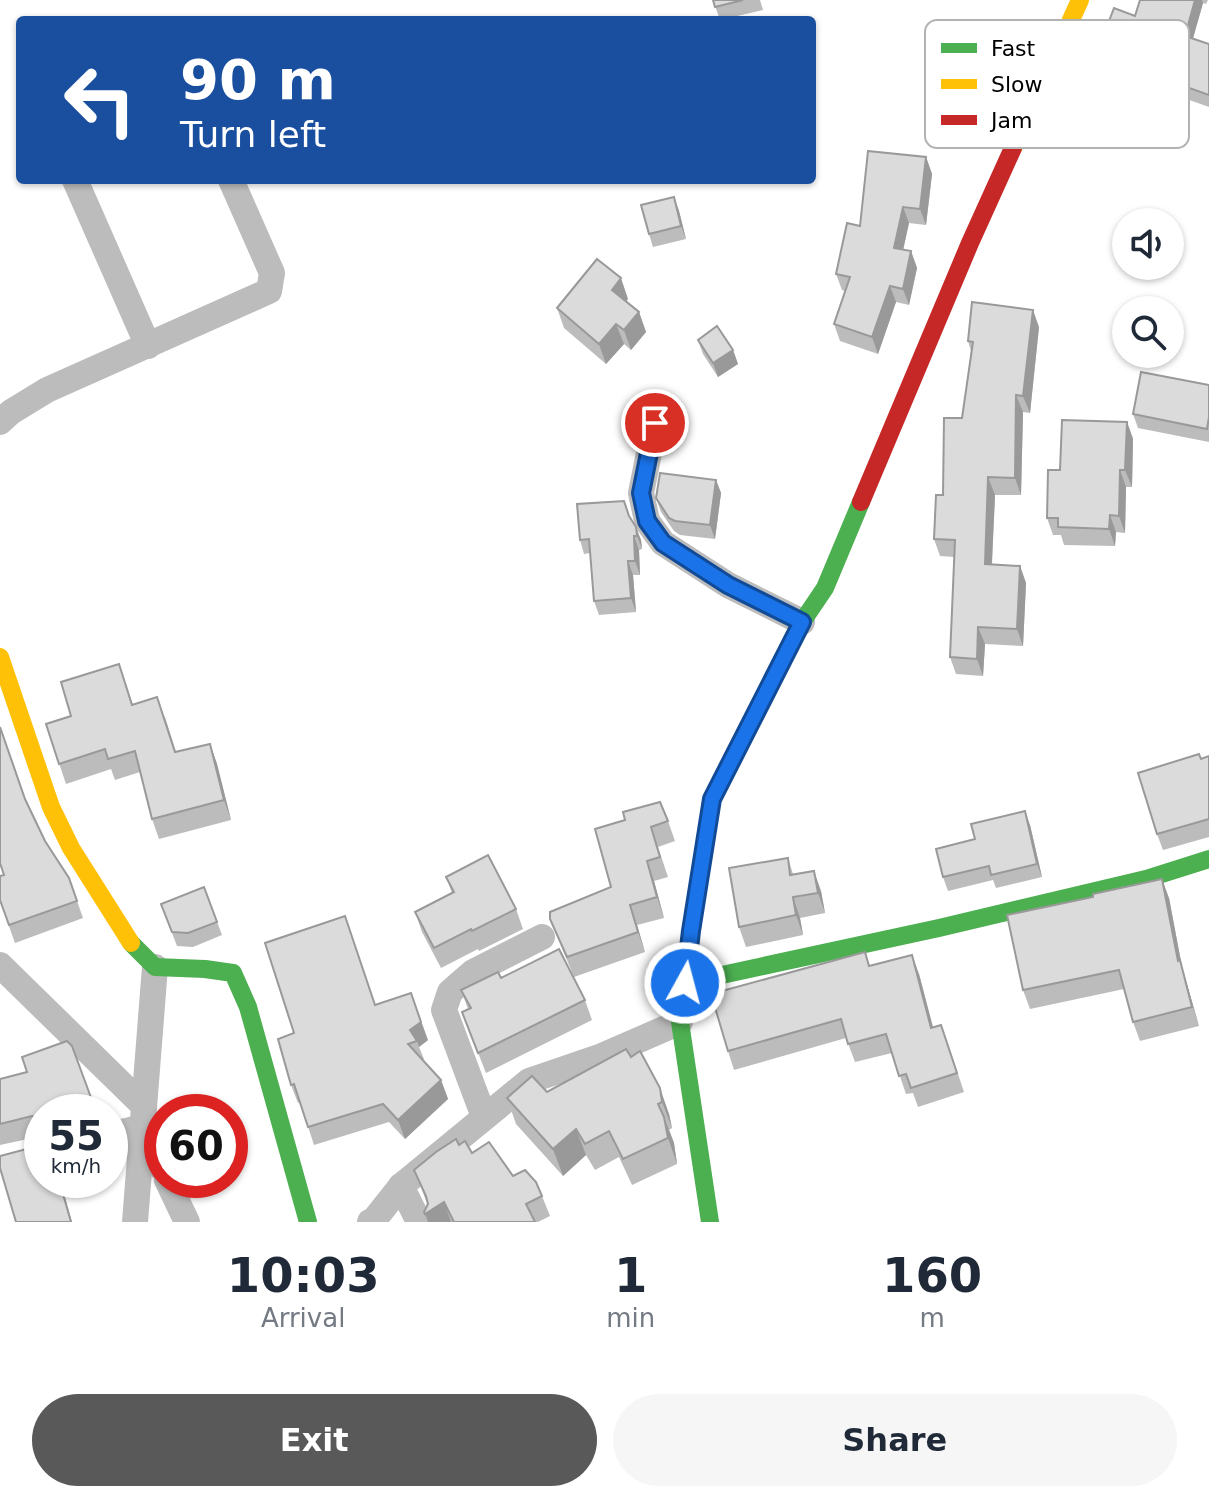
<!DOCTYPE html>
<style>
:root{--surface:#fff;--page:#f6f6f7;--text:#1f2937;--muted:#747a83;--accent:#595959}
body{margin:0;font-family:"DejaVu Sans",sans-serif;background:var(--page);color:var(--text);height:100vh;display:flex;flex-direction:column;font-size:30px;white-space:nowrap}
*{box-sizing:border-box;margin:0}
p{font-size:26px;color:var(--muted)}
.icon{flex:none;width:44px;height:44px;fill:none;stroke:currentColor;stroke-width:2;stroke-linecap:round;stroke-linejoin:round}
.map{position:relative;height:1222px;overflow:hidden}
.details{display:flex;flex-direction:column;background:var(--surface);flex:1}
.details>*{flex:none}
.banner{position:absolute;left:16px;top:16px;width:800px;height:168px;border-radius:8px;box-shadow:0 2px 6px #0004;background:#1a4fa0;color:#fff;overflow:hidden}
.controls{position:absolute;left:1112px;top:208px;display:grid;gap:16px}
.controls a{display:grid;place-items:center;width:72px;height:72px;border-radius:50%;background:var(--surface);box-shadow:0 2px 6px #0004;font-size:40px}
.speed{position:absolute;left:24px;top:1094px;display:flex;gap:16px;font-size:40px;font-weight:700;text-align:center}
.speed>*{display:grid;place-content:center;width:104px;height:104px;border-radius:50%;background:var(--surface);box-shadow:0 2px 6px #0004;line-height:1}
.speed small{font-size:20px;font-weight:400}
.speed .limit{border:12px solid #d22;background:#fff;color:#111}
.pin{position:absolute;display:grid;place-items:center;width:68px;height:68px;color:#fff;margin:-34px;border:4px solid #fff;border-radius:50%;box-shadow:0 2px 8px #0007}
.me{position:absolute;width:88px;margin:-44px;rotate:7deg;stroke-linejoin:round;filter:drop-shadow(0 0 6px #0008)}
.turn{display:flex;align-items:center;gap:28px;height:168px;padding:0 32px;font-size:36px}
.turn .icon{width:104px;height:104px;stroke-width:2.5}
.turn b{display:block;font-size:56px;line-height:68px}
.eta{display:flex;justify-content:space-evenly;align-items:center;height:136px;text-align:center}
.eta b{font-size:48px;font-weight:800;line-height:56px}
.button{display:flex;gap:16px;margin-top:auto;padding:16px 32px}
.button a{flex:1;height:92px;border-radius:48px;background:var(--accent);color:#fff;font-size:32px;font-weight:800;line-height:92px;text-align:center}
.button a+a{background:var(--page);color:var(--text)}
.map>svg:first-child{display:block}
</style>
<div class="map">
<svg width="1209" height="1222" viewBox="0 0 1209 1222">
<rect width="100%" height="100%" fill="#fff"/>
<g fill="none" stroke-linecap="round" stroke-linejoin="round">
<!-- street -->
<g stroke="#bcbcbc" stroke-width="26">
<path d="M75,180L148,346"/>
<path d="M0,422L11,412L47,390L269,291L272,273L231,180"/>
<path d="M655,423L641,493L647,521L663,543L728,585L802,622"/>
<path d="M0,965L143,1105"/>
<path d="M484,1117L444,1010L450,992L473,972L542,937"/>
<path d="M110,1135L143,1127L162,1168"/>
<path d="M167,1180L187,1222"/>
<path d="M401,1186L419,1222"/>
<path d="M135,1222L155,967"/>
<path d="M370,1222L374,1220L401,1186L529,1081L602,1056L680,1022"/>
</g>
<!-- fast -->
<g stroke="#4caf50" stroke-width="18">
<path d="M131,943L155,967L205,969L233,973L248,1007L308,1222"/>
<path d="M685,983L939,928L1146,879L1209,859"/>
<path d="M710,1222L680,1022L691,931L712,799L802,622L825,588L861,502"/>
</g>
<!-- slow -->
<g stroke="#ffc107" stroke-width="18">
<path d="M1013,148L1080,0"/>
<path d="M0,657L51,807L71,848L131,943"/>
</g>
<!-- jam -->
<path stroke="#c62828" stroke-width="18" d="M861,502L970,243L1013,148"/>
</g>
<!-- wall -->
<g fill="#bcbcbc">
<path d="M713,0H760L763,10L720,20Z"/>
<path d="M1140,0H1208L1206,4L1203,3L1193,38L1209,44V107L1150,86L1144,103L1095,85L1090,71L1135,16Z"/>
<path d="M926,157L932,174L926,225L909,223L903,250L911,251L917,268L909,305L896,302L878,354L840,341L834,324L845,291L842,290L836,274L860,226Z"/>
<path d="M674,197L679,211L686,239L653,247L649,234Z"/>
<path d="M628,299L626,301L639,312L646,332L631,350L624,344L606,364L564,328L557,308Z"/>
<path d="M1039,327L1030,413L1023,412L1021,495H995L992,565L1020,566L1026,583L1023,646L985,644L983,676L956,674L950,657L954,557L940,556L934,539L943,495L962,418L971,351L968,341Z"/>
<path d="M698,340L733,350L738,364L718,377L703,354Z"/>
<path d="M1209,385V442L1138,428L1133,414Z"/>
<path d="M1127,422L1133,439L1132,487H1126L1125,533L1116,532L1115,546L1064,545L1061,535H1053L1047,518L1060,470Z"/>
<path d="M716,480L721,493L715,539L680,535L674,531L661,512L656,498Z"/>
<path d="M630,519L641,540L642,549L639,550L640,575H633L636,612L599,615L594,601L590,553L584,554L580,540Z"/>
<path d="M126,684L133,705L165,717L176,752L210,744L217,764L231,820L159,839L152,819L140,772L115,780L111,769L66,784L46,724L71,716Z"/>
<path d="M1209,756V837L1163,850L1157,834L1201,759Z"/>
<path d="M26,802L45,841L69,878L83,918L15,943L0,901L4,875Z"/>
<path d="M668,821L675,841L658,847L668,877L654,881L664,918L637,925L645,952L574,977L550,919L611,887L595,829Z"/>
<path d="M1030,825L1042,877L996,888L993,880L948,891L943,877Z"/>
<path d="M788,858L793,874L821,891L825,913L800,918L803,935L746,947L739,927Z"/>
<path d="M446,877L516,909L523,929L479,951L478,949L441,968L422,932L415,912L452,893Z"/>
<path d="M204,887L222,935L193,947L177,946L161,904Z"/>
<path d="M1169,898L1182,967L1199,1026L1140,1041L1133,1022L1124,989L1030,1009L1023,990Z"/>
<path d="M870,966L919,974L933,1027L948,1044L964,1092L918,1107L913,1093L906,1094L892,1053L855,1062L846,1038L734,1070L728,1051Z"/>
<path d="M501,978L585,1000L592,1020L486,1073L462,1012L468,1009L461,990Z"/>
<path d="M375,1005L428,1040L419,1047L424,1059L422,1060L441,1080L448,1099L405,1139L389,1122L314,1145L300,1102L298,1103L291,1085Z"/>
<path d="M67,1041L97,1112H42V1136L0,1145V1079L27,1072Z"/>
<path d="M640,1051L669,1114L672,1128L669,1130L674,1143L677,1164L632,1185L619,1157L595,1170L586,1155L563,1176L516,1124L507,1098L547,1092L631,1057Z"/>
<path d="M459,1145L513,1176L542,1196L550,1216L538,1222H427L424,1212L427,1203L414,1170Z"/>
</g>
<!-- shaded-wall -->
<g fill="#999">
<path d="M1195,0H1202L1203,3L1190,49L1185,36Z"/>
<path d="M1145,72L1150,86L1144,103L1139,89Z"/>
<path d="M926,157L932,174L926,225L920,209Z"/>
<path d="M674,197L679,211L686,239L681,226Z"/>
<path d="M903,207L909,223L900,264L894,248Z"/>
<path d="M911,251L917,268L909,305L903,289Z"/>
<path d="M621,278L628,299L619,310L612,290Z"/>
<path d="M890,286L896,302L878,354L872,337Z"/>
<path d="M1033,310L1039,327L1030,413L1023,396Z"/>
<path d="M639,312L646,332L631,350L624,330Z"/>
<path d="M616,324L624,344L606,364L599,344Z"/>
<path d="M733,350L738,364L718,377L713,363Z"/>
<path d="M1016,395L1023,412L1021,495L1015,478Z"/>
<path d="M1127,422L1133,439L1132,487L1125,470Z"/>
<path d="M1120,470L1126,487L1125,533L1119,516Z"/>
<path d="M988,477L995,495L991,581L985,564Z"/>
<path d="M716,480L721,493L715,539L710,525Z"/>
<path d="M1110,515L1116,532L1115,546L1109,529Z"/>
<path d="M636,527L641,540L642,549L637,536Z"/>
<path d="M634,536L639,550L640,575L635,561Z"/>
<path d="M628,561L633,575L636,612L631,598Z"/>
<path d="M1020,566L1026,583L1023,646L1017,629Z"/>
<path d="M978,627L985,644L983,676L977,659Z"/>
<path d="M210,744L217,764L231,820L224,800Z"/>
<path d="M1025,811L1030,825L1042,877L1037,864Z"/>
<path d="M647,861L654,881L664,918L657,897Z"/>
<path d="M814,871L821,891L825,913L818,893Z"/>
<path d="M1162,879L1169,898L1182,967L1199,1026L1178,961Z"/>
<path d="M793,897L800,918L803,935L796,915Z"/>
<path d="M630,905L637,925L645,952L638,932Z"/>
<path d="M912,955L919,974L938,1047L931,1028Z"/>
<path d="M411,993L428,1040L419,1047L417,1041L410,1030Z"/>
<path d="M441,1080L448,1099L405,1139L398,1120Z"/>
<path d="M660,1088L669,1114L672,1128L662,1102Z"/>
<path d="M93,1103L97,1112H93L91,1106Z"/>
<path d="M664,1117L674,1143L677,1164L668,1138Z"/>
<path d="M576,1129L586,1155L563,1176L553,1149Z"/>
<path d="M59,1180H60L72,1222H71Z"/>
<path d="M444,1202L451,1222H428L425,1214Z"/>
</g>
<!-- building -->
<g fill="#dbdbdb" stroke="#999" stroke-width="2">
<path d="M713,0H743L715,7Z"/>
<path d="M1140,0H1195L1185,36L1209,44V95L1145,72L1139,89L1090,71L1114,8L1135,16Z"/>
<path d="M868,151L926,157L920,209L903,207L894,248L911,251L903,289L890,286L872,337L834,324L850,277L836,274L847,223L860,226Z"/>
<path d="M674,197L681,226L649,234L641,205Z"/>
<path d="M597,259L621,278L612,290L639,312L624,330L616,324L599,344L557,308Z"/>
<path d="M972,302L1033,310L1023,396L1016,395L1015,478L988,477L985,564L1020,566L1017,629L978,627L977,659L950,657L955,540L934,539L936,495H943L944,418H962L973,342L968,341Z"/>
<path d="M717,326L733,350L713,363L698,340Z"/>
<path d="M1141,372L1209,385V417L1207,429L1133,414Z"/>
<path d="M1062,420L1127,422L1125,470H1120L1119,516L1110,515L1109,529L1058,527V518H1047L1048,470H1060Z"/>
<path d="M660,473L716,480L710,525L675,521L669,518L656,498Z"/>
<path d="M624,501L629,516L636,527L637,536H634L635,561H628L631,598L594,601L589,539L580,540L577,504Z"/>
<path d="M119,664L132,705L157,697L175,752L210,744L224,800L152,819L135,751L108,759L105,749L59,764L46,724L71,716L61,682Z"/>
<path d="M0,727L25,799L45,841L69,878L77,901L9,925L0,900V876L4,875L0,863Z"/>
<path d="M1199,754L1201,759L1209,756V819L1157,834L1138,773Z"/>
<path d="M660,802L668,821L651,827L660,857L647,861L657,897L630,905L638,932L567,957L550,919V912L611,887L595,829L625,820L623,812Z"/>
<path d="M1025,811L1037,864L991,875L989,866L943,877L936,849L975,839L971,824Z"/>
<path d="M488,855L516,909L472,931L471,929L434,948L415,912L454,892L446,877Z"/>
<path d="M788,858L790,875L814,871L818,893L793,897L796,915L739,927L729,868Z"/>
<path d="M1162,879L1178,961L1180,960L1192,1007L1133,1022L1119,970L1023,990L1007,915L1093,897V894Z"/>
<path d="M204,887L217,922L188,933L172,932L161,904Z"/>
<path d="M345,916L375,1005L411,993L421,1022L410,1030L417,1041L408,1044L441,1080L398,1120L383,1104L308,1127L294,1084L291,1085L278,1039L294,1033L265,943Z"/>
<path d="M559,949L585,1000L478,1053L462,1012L471,1008L461,990L498,972L501,978Z"/>
<path d="M865,952L869,966L912,955L931,1028L941,1025L957,1073L911,1088L906,1074L899,1076L886,1034L848,1044L841,1019L728,1051L711,994Z"/>
<path d="M67,1041L72,1046L93,1103L91,1106L73,1112H42V1118L32,1116L0,1124V1079L27,1072L22,1057Z"/>
<path d="M626,1049L631,1057L640,1051L660,1088L662,1102L658,1104L664,1117L668,1138L623,1159L609,1131L585,1144L576,1129L553,1149L507,1098L532,1076L547,1092Z"/>
<path d="M456,1139L459,1145L465,1141L472,1153L489,1142L513,1176L525,1170L536,1182L542,1196L526,1204L535,1222H454L444,1202L425,1214L424,1212L428,1204L426,1196L414,1170L436,1152Z"/>
<path d="M42,1144V1180H59L71,1222H16L0,1168V1156L38,1146Z"/>
</g>
<g fill="none" stroke-linecap="round" stroke-linejoin="round">
<defs>
<path id="route" d="M655,423L641,493L647,521L663,543L728,585L802,622L712,799L691,931L685,983"/>
</defs>
<!-- route casing -->
<use href="#route" stroke="#114b97" stroke-width="20"/>
<!-- route -->
<use href="#route" stroke="#1a73e8" stroke-width="14"/>
</g>
<!-- legend -->
<rect x="925" y="20" width="264" height="128" rx="12" fill="#fff" stroke="#b2b2b2" stroke-width="2"/>
<rect x="941" y="43" width="36" height="10" fill="#4caf50"/>
<rect x="941" y="79" width="36" height="10" fill="#ffc107"/>
<rect x="941" y="115" width="36" height="10" fill="#c62828"/>
<g font-size="22" fill="#000">
<text x="991" y="56">Fast</text>
<text x="991" y="92">Slow</text>
<text x="991" y="128">Jam</text>
</g>
</svg>
<div class="controls">
<a><svg class="icon" aria-label="sound" viewBox="0 0 24 24"><path d="M4 9h4l5-4v14l-5-4H4zM17 9q2 3 0 6"/></svg></a>
<a><svg class="icon" aria-label="search" viewBox="0 0 24 24"><circle cx="10" cy="10" r="6"/><path d="M15 15l6 6"/></svg></a>
</div>
<div class="speed"><div>55<small>km/h</small></div><div class="limit">60</div></div>
<div class="pin" style="left:655px;top:423px;background:#d93025"><svg class="icon" aria-label="arrive" viewBox="0 0 24 24"><path d="M6 21V4h12l-3 4 3 4H6"/></svg></div>
<svg class="me" style="left:685px;top:983px" viewBox="-20 -20 40 40"><circle r="17" fill="#1a73e8" stroke="#fff" stroke-width="3"/><path d="M0-11L8 9 0 5-8 9z" fill="#fff"/></svg>
<div class="banner">
<div class="turn"><svg class="icon" aria-label="left" viewBox="0 0 24 24"><path d="M17 20v-9H6M10 6l-5 5 5 5"/></svg><div><b>90 m</b>Turn left</div></div>
</div>
</div>
<section class="details">
<div class="eta">
<div><b>10:03</b><p>Arrival</p></div>
<div><b>1</b><p>min</p></div>
<div><b>160</b><p>m</p></div>
</div>
<div class="button"><a>Exit</a><a>Share</a></div>
</section>
